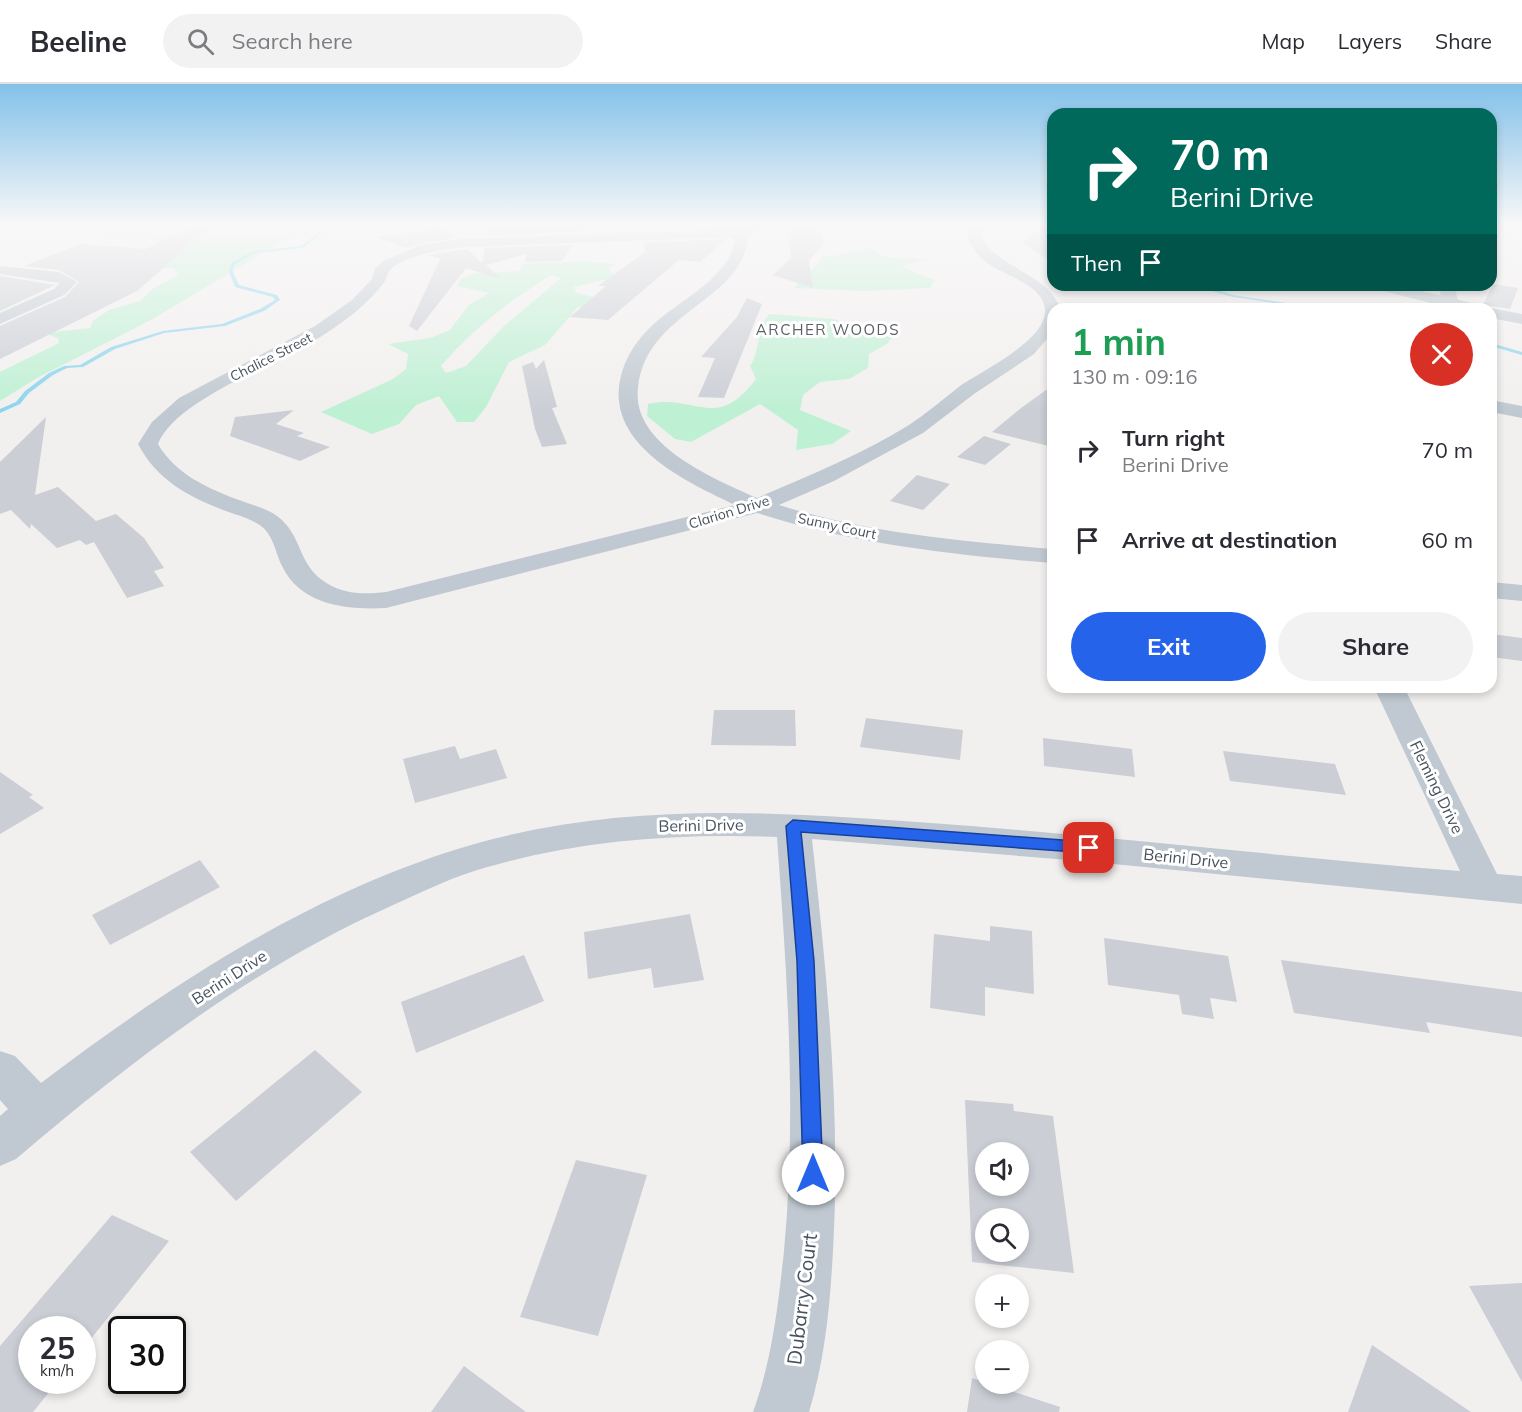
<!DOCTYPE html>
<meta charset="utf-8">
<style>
:root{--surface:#fff;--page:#f2f2f3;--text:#2b2b33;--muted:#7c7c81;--line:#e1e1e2;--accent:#2563eb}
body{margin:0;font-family:Mulish,sans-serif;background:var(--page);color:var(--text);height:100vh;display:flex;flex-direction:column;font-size:22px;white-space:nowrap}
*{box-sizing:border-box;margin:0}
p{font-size:20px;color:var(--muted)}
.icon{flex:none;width:33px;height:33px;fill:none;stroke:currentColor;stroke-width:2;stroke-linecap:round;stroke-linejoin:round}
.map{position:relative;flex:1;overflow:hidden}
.sheet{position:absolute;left:1047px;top:219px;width:450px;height:390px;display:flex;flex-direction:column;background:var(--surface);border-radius:18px;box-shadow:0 3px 9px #0003}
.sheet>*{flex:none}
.hud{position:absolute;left:1047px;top:24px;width:450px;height:183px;border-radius:18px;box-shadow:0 3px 9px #0003;background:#00695c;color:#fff;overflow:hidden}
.tools{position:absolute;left:975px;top:1058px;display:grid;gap:12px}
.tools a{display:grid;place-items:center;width:54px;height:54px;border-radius:50%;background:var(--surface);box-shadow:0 3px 9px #0003;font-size:30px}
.speed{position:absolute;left:18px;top:1232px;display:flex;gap:12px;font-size:30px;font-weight:700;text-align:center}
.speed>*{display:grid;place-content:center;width:78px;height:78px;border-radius:50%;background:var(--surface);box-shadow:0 3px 9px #0003;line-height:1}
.speed small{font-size:15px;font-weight:400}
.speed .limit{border:3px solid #111;border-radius:9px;background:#fff;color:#111}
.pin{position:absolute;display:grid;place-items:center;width:51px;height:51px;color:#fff;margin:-26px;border-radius:12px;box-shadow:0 3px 9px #0006}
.me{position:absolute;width:66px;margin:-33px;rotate:0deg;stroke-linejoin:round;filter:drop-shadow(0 0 4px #0008)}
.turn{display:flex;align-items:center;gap:21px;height:126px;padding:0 24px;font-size:27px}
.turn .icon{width:78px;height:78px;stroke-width:2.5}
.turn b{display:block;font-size:42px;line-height:51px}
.then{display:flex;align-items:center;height:57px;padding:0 24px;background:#0003;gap:12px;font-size:22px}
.round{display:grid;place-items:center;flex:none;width:63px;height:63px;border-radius:32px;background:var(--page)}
.headline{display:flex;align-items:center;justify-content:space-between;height:102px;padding:0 24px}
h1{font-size:36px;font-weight:700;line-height:45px;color:#1e9e55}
.cta{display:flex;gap:12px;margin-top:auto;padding:12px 24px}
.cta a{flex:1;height:69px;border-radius:36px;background:var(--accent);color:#fff;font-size:24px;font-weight:700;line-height:69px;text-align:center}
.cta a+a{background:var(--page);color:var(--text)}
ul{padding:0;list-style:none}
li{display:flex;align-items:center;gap:18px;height:90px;padding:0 24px}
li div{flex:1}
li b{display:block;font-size:22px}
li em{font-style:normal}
header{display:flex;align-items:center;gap:36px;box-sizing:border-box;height:84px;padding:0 30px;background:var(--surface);border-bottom:2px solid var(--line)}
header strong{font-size:28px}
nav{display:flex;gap:33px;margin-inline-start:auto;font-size:21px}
.search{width:420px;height:54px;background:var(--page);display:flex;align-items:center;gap:15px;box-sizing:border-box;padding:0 21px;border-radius:33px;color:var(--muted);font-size:22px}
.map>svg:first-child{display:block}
</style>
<header>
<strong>Beeline</strong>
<div class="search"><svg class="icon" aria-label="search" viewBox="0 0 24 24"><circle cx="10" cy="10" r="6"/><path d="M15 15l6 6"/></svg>Search here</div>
<nav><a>Map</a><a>Layers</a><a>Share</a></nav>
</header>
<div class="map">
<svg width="1522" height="1328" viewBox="0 0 1522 1328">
<rect width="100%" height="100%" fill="#f2f0ef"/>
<!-- green -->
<g fill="#bef0d3" fill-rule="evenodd">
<path d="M0,142L176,144L201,149L268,142H317L286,155L151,236L37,294L0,317V288L59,259L58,254L44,249L90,244L93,237L109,226L140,217L154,204L179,191L173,184H139L165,160L152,155Z"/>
<path d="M869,164L877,167V170L893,174L926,175L901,183L935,196L930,204L864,207L794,204C803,192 815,186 822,173C839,172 852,167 869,164Z"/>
<path d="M585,177L615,180L609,185L616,193L574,203L577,209L605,215L577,224L545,261L509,278L486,323L474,338H457L439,312L416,321L399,340L372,350L321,328L393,295L406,285L408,270L388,260L430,254L450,246L469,221L489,209L457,202L460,195L476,189L519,187L524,180ZM551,191L561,194L504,242L466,282L446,289L441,282C473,245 509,217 551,191Z"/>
<path d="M769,230L834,235L858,244L894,251L887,260L869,270L868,284L849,295L820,298L803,311L800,326L851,347L832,360L796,366L798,346L760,320L691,358L675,355L647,332L648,320C697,309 715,349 756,295L750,282C761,265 756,246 769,230Z"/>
</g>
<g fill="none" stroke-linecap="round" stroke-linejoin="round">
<!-- stream -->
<g fill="#8bd4ed" fill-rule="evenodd">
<path d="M344,142H358L327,146L303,164L255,169L234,181L233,188L239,201L277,211L280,216L264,227L225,242L164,249L115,265L83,283L67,284L53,291L29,309L20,320L0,329V325L16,318L25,307L49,289L64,282L80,281L111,263L163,247L222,240L260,225L275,216L273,213L235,203L229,188L231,179L254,167L301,162L325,144Z"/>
<path d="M1198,201H1203L1233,211L1326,225H1315L1233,213L1197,203Z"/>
<path d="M1491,259L1522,268V271L1491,262Z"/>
</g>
</g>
<!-- building -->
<g fill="#cbced5" fill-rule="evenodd">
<path d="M194,142H211L137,207L0,275V242L65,213L79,198L59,186L24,182L80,160L146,165Z"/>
<path d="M489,142H585L580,148L487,152Z"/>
<path d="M639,142H742L640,146Z"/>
<path d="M787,142H816L825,159L809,176L813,204L773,191L791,174Z"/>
<path d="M1043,142H1053V179L1022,158Z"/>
<path d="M443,144L454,154L418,160L407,164L374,153Z"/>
<path d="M727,155L700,178L679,176L608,236L570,233L606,202H598L645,168L643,159Z"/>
<path d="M572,161L562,177L525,178L527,170L486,181L501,195L466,184L417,247L409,242L440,175L428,171L467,165L482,179L485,164Z"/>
<path d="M0,192L55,201L0,227Z"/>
<path d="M1493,200L1518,204L1510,225L1491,222L1485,224L1483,221Z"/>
<path d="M747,214L762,220L724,314L698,313L715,274L701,273L737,233Z"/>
<path d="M544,276L557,323L552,324L567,360L542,363L535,345L522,282L533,278L536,285Z"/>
<path d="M1053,301V363L992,348L1021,324Z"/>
<path d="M294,326L276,340L304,349L297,352L330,363L300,377L230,352L235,333Z"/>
<path d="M46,333L35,411L58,403L96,437L116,430L144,454L164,484L154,487L164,502L127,514L94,458L86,461L80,456L57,464L31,440L30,445L11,426L0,430V378Z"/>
<path d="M984,352L1011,360L985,381L957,373Z"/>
<path d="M917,391L950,400L923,426L890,417Z"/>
<path d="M1491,550L1522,554V577L1491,573Z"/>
<path d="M714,626H795L796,662L711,661Z"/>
<path d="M866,634L963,646L960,676L860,663Z"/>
<path d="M1043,654L1132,665L1135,693L1044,682Z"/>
<path d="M455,662L460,675L496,665L507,694L415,719L403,675Z"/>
<path d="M1223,667L1335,680L1346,711L1230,697Z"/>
<path d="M0,688L33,711L29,713L44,724L0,750Z"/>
<path d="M200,776L220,803L110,861L92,831Z"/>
<path d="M690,830L704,896L654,904L651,884L588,895L584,848Z"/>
<path d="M990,842L1032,847L1034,910L985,903V932L930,924L934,850L990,857Z"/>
<path d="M1104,854L1228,872L1237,918L1210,914L1214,935L1182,930L1179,911L1108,901Z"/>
<path d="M524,871L544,917L416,969L401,918Z"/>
<path d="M1281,876L1522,908V953L1426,938L1430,949L1294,929Z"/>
<path d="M315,966L362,1008L236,1117L190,1068Z"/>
<path d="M965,1016L1013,1020L1014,1027L1053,1032L1074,1189L972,1178ZM986,1068H1018V1101H986ZM986,1134H1018V1167H986Z"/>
<path d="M576,1076L647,1091L598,1252L520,1233Z"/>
<path d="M112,1131L169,1157L82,1266V1245H32V1296H59L33,1328H0V1262Z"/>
<path d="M1522,1199V1298L1469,1202Z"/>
<path d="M1372,1261L1471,1328H1348Z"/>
<path d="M464,1282L526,1328H431Z"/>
<path d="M972,1294L1060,1323L1059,1328H967Z"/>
</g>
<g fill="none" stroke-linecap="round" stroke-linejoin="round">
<!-- minor -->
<g fill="#c0c9d1" fill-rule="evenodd">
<path d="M748,142H765L748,152C744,218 646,226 638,304C631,361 715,395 757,414C808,392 862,370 909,341C927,329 943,315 960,302C982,287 1047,256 1045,226C1044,201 1003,191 987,179C978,172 973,163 967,154L972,142H984L981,154C1001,186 1046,188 1061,225H1053V248L1034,270L974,310L923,349L834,397L779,421C868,449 960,457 1053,465V479C952,471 853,460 757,429L386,524C348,526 301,522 282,482C275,468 274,452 261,442C250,434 236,431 223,426C187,412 156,395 138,360L152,338L179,314L315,242L352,216L372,195L375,185L382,178L418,162L461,155L741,145ZM734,153C736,189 679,217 656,238C638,254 625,272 620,296C607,362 687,398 735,421L386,508C365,510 347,511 328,500C296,481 304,452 277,432C266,424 252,421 239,416C209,405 175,390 158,360C176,314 286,277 328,248C349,234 368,219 383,200C387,195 387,188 392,184C411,170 438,167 461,163Z"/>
<path d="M0,182L59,188L77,198L64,211L0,240V229L54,205L60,199L0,190Z"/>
<path d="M1445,201H1460L1456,208L1459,225H1443L1440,208Z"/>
<path d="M1491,316L1522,322V334L1491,328Z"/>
<path d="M1491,498L1522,501V517L1491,514Z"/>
<path d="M1374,603H1404L1497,790L1522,792V820L1093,778L812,755C827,892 841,1029 833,1167C830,1222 825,1275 809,1328H753C772,1276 778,1222 784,1167C797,1029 787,891 777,753C678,749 579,756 484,784C452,793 422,808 391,822C252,884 131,977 16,1075L0,1082V1032L8,1025L0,1016V967L15,972L41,999C173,899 318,804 478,759C630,717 776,728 931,739C1108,752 1283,773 1460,787Z"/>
</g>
<!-- tertiary -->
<g fill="#c0c9d1" fill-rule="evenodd">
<path d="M1369,201H1396L1481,221L1483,225H1455L1371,204Z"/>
<path d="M1491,224L1522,230V240L1491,234V225H1487Z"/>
</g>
</g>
<!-- sky -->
<linearGradient id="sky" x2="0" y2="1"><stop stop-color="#83c1ea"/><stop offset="0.43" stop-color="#f9f8f8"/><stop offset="1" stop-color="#f9f8f8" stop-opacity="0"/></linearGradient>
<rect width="1522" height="328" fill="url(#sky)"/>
<!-- route -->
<path fill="#2563eb" stroke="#184099" stroke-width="1.5" d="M793,736L1089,758L1097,764L1089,769L801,748L814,877L823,1090L820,1097L813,1100L806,1097L803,1090L797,877L786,742Z"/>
<g text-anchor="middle" stroke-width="6" stroke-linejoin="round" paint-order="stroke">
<!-- far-street labels -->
<g font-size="14" fill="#47525d" stroke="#fff">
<text transform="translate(271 273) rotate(-27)" y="5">Chalice Street</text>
<text transform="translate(729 428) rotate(-17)" y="5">Clarion Drive</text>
<text transform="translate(837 442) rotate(12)" y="5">Sunny Court</text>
</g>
<!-- far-neighbourhood labels -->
<g font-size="15" letter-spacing="1.5" fill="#5c5f65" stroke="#fff">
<text x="828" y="251">ARCHER WOODS</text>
</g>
<!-- street labels -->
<g font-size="16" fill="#47525d" stroke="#fff">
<text transform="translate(1437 703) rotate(64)" y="6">Fleming Drive</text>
<text transform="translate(701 741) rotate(-1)" y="6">Berini Drive</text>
<text transform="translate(1186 774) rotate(6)" y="6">Berini Drive</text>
<text transform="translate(229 893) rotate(-33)" y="6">Berini Drive</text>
</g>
<!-- near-street labels -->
<g font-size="20" fill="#47525d" stroke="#fff">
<text transform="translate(802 1215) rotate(-83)" y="7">Dubarry Court</text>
</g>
</g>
</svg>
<div class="tools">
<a><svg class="icon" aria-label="sound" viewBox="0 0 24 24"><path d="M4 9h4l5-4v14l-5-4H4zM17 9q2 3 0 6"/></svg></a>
<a><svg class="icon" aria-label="search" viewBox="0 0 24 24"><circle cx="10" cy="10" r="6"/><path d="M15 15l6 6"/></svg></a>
<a>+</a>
<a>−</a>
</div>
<div class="speed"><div>25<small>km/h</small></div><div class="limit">30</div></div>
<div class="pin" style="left:1089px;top:764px;background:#d93025"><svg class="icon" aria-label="arrive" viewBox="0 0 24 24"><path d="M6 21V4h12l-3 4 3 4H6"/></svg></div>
<svg class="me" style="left:813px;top:1090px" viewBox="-20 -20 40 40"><circle r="19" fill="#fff"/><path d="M0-13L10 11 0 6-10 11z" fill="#2563eb"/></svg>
<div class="hud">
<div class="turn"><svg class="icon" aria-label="right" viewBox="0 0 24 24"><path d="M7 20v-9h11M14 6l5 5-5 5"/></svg><div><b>70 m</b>Berini Drive</div></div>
<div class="then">Then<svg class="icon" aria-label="arrive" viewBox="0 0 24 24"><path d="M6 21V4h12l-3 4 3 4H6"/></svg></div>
</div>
<section class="sheet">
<div class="headline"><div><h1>1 min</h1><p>130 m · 09:16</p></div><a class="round" style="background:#d93025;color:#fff"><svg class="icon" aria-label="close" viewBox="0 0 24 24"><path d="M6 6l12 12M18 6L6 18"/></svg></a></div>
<ul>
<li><svg class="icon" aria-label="right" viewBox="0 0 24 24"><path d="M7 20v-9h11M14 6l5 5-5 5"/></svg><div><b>Turn right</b><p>Berini Drive</p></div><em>70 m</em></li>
<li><svg class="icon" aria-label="arrive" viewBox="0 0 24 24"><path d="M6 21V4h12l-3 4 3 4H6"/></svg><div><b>Arrive at destination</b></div><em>60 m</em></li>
</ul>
<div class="cta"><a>Exit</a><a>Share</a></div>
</section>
</div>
